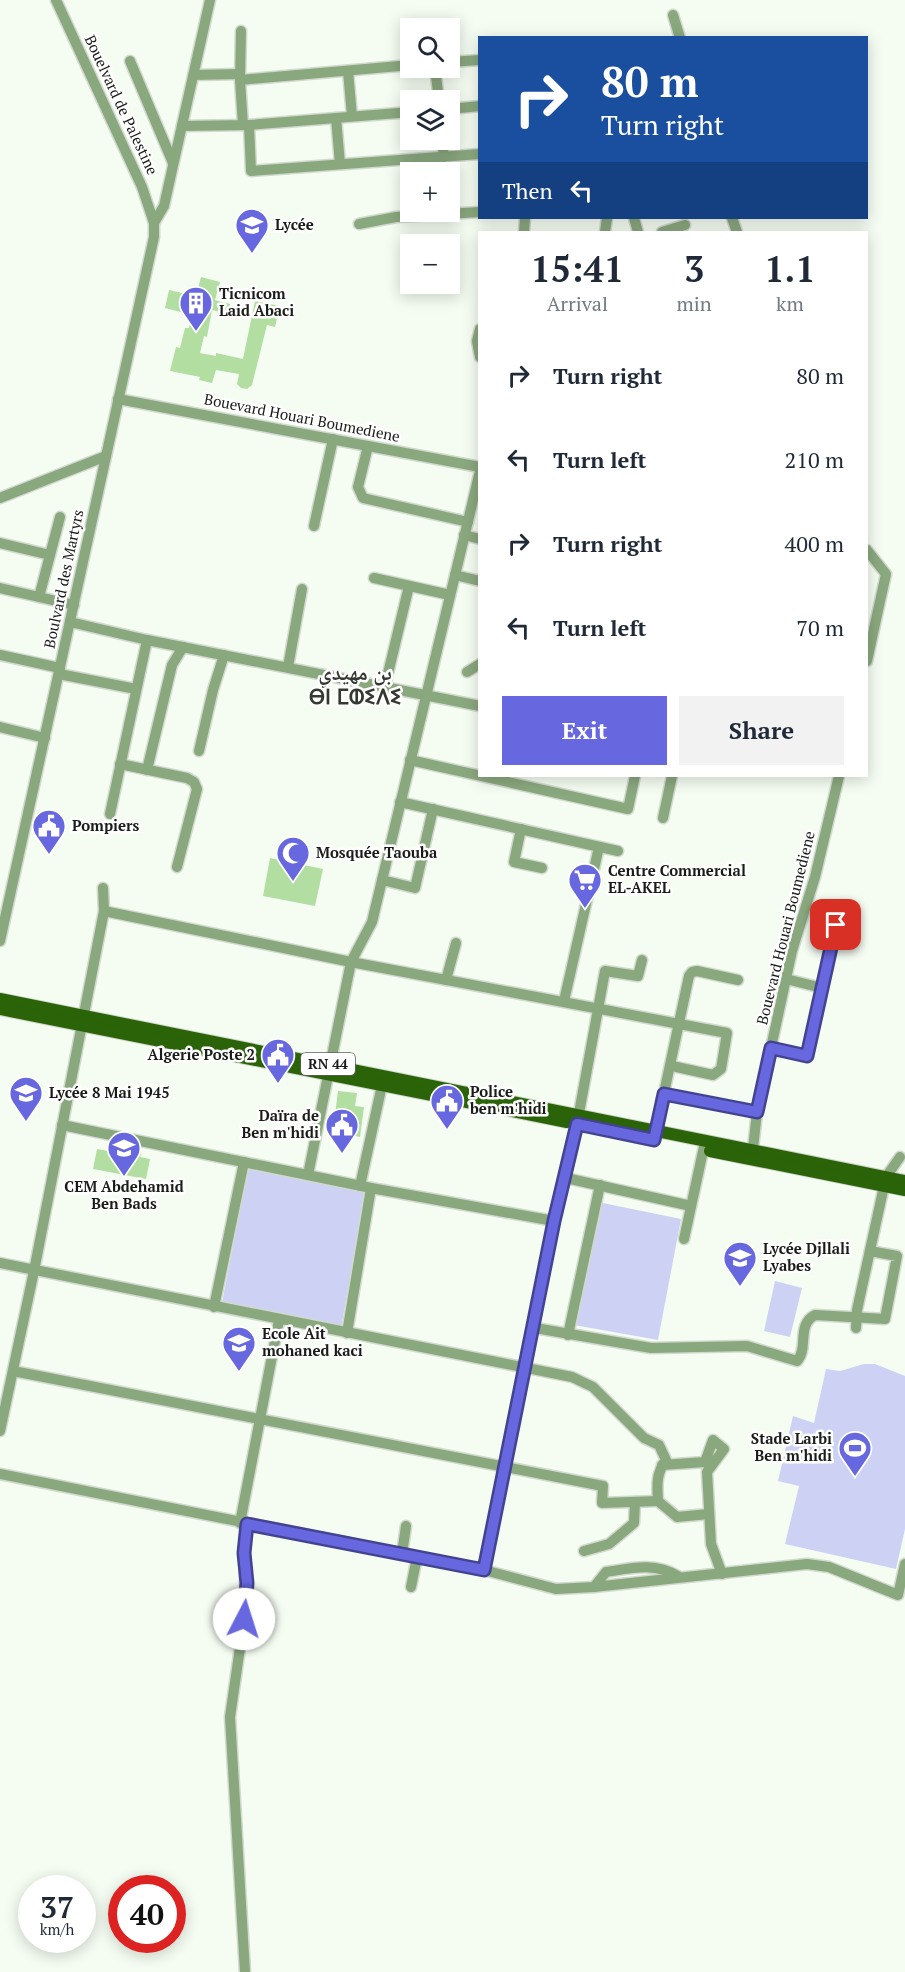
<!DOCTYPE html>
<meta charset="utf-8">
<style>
:root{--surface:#fff;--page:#f2f2f3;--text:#1f2937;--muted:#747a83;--accent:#6767e0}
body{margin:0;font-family:"PT Serif","Noto Naskh Arabic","Noto Sans Tifinagh",serif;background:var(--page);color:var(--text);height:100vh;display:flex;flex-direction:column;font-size:22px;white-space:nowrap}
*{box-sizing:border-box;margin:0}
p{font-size:20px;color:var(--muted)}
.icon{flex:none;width:33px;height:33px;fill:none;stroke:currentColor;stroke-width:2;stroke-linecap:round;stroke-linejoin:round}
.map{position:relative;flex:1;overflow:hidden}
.panel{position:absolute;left:478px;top:231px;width:390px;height:546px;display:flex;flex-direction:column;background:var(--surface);border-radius:0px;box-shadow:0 3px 15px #0003}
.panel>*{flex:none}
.guide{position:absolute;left:478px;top:36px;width:390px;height:183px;border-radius:0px;box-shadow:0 3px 15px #0003;background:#1a4fa0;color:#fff;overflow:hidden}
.buttons{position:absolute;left:400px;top:18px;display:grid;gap:12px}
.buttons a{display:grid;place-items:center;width:60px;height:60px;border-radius:0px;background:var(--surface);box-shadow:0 3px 15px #0003;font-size:30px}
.speed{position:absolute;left:18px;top:1875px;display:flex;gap:12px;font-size:30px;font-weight:700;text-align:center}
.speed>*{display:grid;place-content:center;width:78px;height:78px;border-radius:50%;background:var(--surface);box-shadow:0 3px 15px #0003;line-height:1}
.speed small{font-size:15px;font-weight:400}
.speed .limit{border:9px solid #d22;background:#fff;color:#111}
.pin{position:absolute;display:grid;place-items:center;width:51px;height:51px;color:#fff;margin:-26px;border-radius:12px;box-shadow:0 3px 9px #0006}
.me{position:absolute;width:66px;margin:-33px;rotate:5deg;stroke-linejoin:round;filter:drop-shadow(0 0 4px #0008)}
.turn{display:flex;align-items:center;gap:21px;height:126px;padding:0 24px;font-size:27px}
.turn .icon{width:78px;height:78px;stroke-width:2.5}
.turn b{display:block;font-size:42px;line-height:51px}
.then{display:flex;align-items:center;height:57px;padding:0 24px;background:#0003;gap:12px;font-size:22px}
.eta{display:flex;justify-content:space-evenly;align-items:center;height:102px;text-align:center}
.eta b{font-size:36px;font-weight:700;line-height:42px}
.primary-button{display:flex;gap:12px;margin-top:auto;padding:12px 24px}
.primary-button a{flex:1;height:69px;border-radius:0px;background:var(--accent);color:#fff;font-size:24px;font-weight:700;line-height:69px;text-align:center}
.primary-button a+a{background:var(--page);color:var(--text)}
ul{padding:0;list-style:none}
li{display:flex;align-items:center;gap:18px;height:84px;padding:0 24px}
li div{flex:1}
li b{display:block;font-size:22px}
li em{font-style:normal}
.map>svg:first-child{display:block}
</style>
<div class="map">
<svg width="905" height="1972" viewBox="0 0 905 1972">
<rect width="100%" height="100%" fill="#f5fdf2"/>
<!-- green -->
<g fill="#cdd2f5">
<path d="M248,1166L366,1190L341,1328L222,1303Z"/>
<path d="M598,1202L681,1219L658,1340L574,1325Z"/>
<path d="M775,1281L802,1288L790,1337L764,1331Z"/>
<path d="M864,1364H875L905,1376V1529L896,1569L785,1544L799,1486L778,1481L793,1416L814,1423L826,1369L840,1371Z"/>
</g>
<!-- building -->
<g fill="#b2dea2">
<path d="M201,277L220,282L215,300L230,304L228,314L212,310L207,337L204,336L200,353L216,356V353L243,359L255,301L280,306L275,327L267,325L252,385L247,389L241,388L237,384L239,374L216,370L212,383L199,380L200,377L170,371L176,347L180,348L185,328H189L192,315L165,308L169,290L196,296Z"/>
<path d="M270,858L323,869L315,906L263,896Z"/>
<path d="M338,1091L357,1093L355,1106L364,1107L360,1137L333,1131Z"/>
<path d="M109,1147L141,1154L140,1157L150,1159L146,1179L93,1169L97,1149L108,1151Z"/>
</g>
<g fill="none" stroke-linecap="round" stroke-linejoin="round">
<defs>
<g id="minor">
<path d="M673,15L680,38"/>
<path d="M241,31L240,80L243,125"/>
<path d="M130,61L173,163"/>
<path d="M450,62L480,60"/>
<path d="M435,68L439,100"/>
<path d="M348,71L352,116"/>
<path d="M194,75L240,74"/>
<path d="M240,80L411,65"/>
<path d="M450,109L480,106"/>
<path d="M336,118L340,164"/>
<path d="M249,125L251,171L480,154"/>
<path d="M182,126L249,125L411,112"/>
<path d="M442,140L444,157"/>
<path d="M634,218L638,232"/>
<path d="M732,218L737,232"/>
<path d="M154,223L164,206L210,0"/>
<path d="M359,224L396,217L480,212"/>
<path d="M524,232L525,218"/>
<path d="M605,232L607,218"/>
<path d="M662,232L685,225"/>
<path d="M480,329L477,341L480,357"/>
<path d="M118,399L480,467"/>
<path d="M368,446L358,487L363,498L468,522"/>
<path d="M0,498L106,456"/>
<path d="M314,526L333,439"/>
<path d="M464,535L480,539"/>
<path d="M0,543L50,555"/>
<path d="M867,550L886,574L867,661"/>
<path d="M455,575L480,581"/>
<path d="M374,578L450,595"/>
<path d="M0,588L74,605"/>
<path d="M39,597L60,517"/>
<path d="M70,622L147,640L480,706"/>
<path d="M0,655L60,668"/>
<path d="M288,667L302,589"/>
<path d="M467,672L480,664"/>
<path d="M59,674L136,689"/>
<path d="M385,686L409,586"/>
<path d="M0,727L45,738"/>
<path d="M199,751L213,690L224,655"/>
<path d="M410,760L628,809L635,776"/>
<path d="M120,764L187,778L194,782L197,789L177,867"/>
<path d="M147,770L172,665L183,647"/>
<path d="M400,802L618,851"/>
<path d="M110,814L147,640"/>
<path d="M663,818L672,776"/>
<path d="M521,829L514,862L542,868"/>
<path d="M382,880L415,888L433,809"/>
<path d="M104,911L351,962L727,1033L721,1069L713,1075L672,1066"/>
<path d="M0,941L154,237V223L142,187L56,0"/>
<path d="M786,979L822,988"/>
<path d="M446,980L456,943"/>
<path d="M564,1001L599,847"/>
<path d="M771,1048L807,1056L836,925"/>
<path d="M664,1094L757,1112"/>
<path d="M62,1125L371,1188L554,1221"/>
<path d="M654,1140L689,976L692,972L697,971L738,980"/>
<path d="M752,1158L757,1112L792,951L815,877L839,776"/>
<path d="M308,1175L351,962L372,922L480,471"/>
<path d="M566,1178L691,1206"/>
<path d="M360,1186L382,1085"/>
<path d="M684,1239L705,1142"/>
<path d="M0,1263L572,1377L593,1387L644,1438L659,1445L666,1460C656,1474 657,1484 658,1501L677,1517L709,1514"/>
<path d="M214,1307L244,1162"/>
<path d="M535,1328L651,1348L747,1346L797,1361C809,1348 796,1325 815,1315L885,1319L897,1256L870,1251"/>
<path d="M856,1328L857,1310L886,1177L900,1157"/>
<path d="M347,1333L371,1188"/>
<path d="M568,1335L600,1185"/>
<path d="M13,1371L603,1486L602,1503L658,1501"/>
<path d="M0,1431L34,1271L104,911L103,888"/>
<path d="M662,1465L705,1462L713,1440L724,1449L707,1472L711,1544L722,1574"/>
<path d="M0,1474L484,1570L554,1221L577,1124L605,971L638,976L642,960"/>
<path d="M240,1523L279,1320"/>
<path d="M584,1551L609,1544L634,1523L635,1502"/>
<path d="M402,1554L406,1526"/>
<path d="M484,1570L556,1589L594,1587L807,1564L829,1567L898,1595L905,1564"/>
<path d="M411,1587L417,1557"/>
<path d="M594,1587L606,1572C632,1568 654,1562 678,1576"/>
<path d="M245,1972L230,1717L246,1606L244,1553L247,1524"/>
</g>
<g id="major">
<path d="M0,999L905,1181"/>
<path d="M0,1009L567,1122"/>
<path d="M710,1151L905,1190"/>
</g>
</defs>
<!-- minor casing -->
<use href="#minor" stroke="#d2d9cf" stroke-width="13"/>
<!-- major casing -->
<use href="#major" stroke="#d2d9cf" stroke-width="14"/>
<!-- minor -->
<use href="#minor" stroke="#8aa87e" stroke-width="10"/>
<!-- major -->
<use href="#major" stroke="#2b6308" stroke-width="12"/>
</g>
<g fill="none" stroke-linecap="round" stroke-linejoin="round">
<defs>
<path id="route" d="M244,1619L247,1583L244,1553L247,1524L484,1570L554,1221L577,1124L654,1140L664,1094L757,1112L771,1048L807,1056L836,925"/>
</defs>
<!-- route casing -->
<use href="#route" stroke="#434392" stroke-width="15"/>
<!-- route -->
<use href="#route" stroke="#6767e0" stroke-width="10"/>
</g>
<!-- icons -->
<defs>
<symbol id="school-pin" viewBox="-11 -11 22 30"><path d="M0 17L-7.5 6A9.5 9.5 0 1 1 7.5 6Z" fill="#6767e0" stroke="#fff"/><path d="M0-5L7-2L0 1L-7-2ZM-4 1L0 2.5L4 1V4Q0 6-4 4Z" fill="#fff"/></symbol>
<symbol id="building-pin" viewBox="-11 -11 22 30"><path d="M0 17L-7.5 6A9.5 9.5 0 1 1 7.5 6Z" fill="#6767e0" stroke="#fff"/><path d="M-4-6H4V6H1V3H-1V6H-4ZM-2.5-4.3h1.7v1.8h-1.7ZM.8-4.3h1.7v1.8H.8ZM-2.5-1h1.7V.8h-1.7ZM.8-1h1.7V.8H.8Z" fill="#fff"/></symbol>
<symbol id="civic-pin" viewBox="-11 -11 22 30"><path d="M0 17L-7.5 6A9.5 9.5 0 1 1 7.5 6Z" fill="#6767e0" stroke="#fff"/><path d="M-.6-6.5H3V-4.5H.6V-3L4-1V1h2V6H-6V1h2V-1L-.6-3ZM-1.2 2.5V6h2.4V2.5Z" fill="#fff"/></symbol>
<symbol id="mosque-pin" viewBox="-11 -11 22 30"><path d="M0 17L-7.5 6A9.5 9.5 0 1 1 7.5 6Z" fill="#6767e0" stroke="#fff"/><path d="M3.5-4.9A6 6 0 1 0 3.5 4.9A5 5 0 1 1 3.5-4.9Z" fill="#fff"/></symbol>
<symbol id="supermarket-pin" viewBox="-11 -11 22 30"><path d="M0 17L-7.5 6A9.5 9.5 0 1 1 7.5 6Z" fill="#6767e0" stroke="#fff"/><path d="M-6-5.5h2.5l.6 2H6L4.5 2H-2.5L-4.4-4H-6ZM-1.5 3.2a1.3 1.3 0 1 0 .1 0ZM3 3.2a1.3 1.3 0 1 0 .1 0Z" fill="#fff"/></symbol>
<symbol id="stadium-pin" viewBox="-11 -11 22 30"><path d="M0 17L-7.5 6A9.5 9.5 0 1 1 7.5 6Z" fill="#6767e0" stroke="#fff"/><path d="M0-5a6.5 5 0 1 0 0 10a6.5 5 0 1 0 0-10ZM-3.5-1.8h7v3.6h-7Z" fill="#fff"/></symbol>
</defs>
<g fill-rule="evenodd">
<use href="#school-pin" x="233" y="206" width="38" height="52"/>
<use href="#building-pin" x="177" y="284" width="38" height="52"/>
<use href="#civic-pin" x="30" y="807" width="38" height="52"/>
<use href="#mosque-pin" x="274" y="834" width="38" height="52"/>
<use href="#supermarket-pin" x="566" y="861" width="38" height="52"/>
<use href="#civic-pin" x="259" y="1036" width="38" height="52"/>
<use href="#school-pin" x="7" y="1074" width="38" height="52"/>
<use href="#civic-pin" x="428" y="1082" width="38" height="52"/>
<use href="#civic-pin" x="323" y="1106" width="38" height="52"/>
<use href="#school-pin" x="105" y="1129" width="38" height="52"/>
<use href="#school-pin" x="721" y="1239" width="38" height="52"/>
<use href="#school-pin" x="220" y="1324" width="38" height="52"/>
<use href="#stadium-pin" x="836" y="1429" width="38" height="52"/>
</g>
<g text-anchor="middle" stroke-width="5" stroke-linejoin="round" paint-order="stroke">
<!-- shield labels -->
<rect fill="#fff" stroke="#5e605d" stroke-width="1.5" x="301" y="1053" width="54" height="22" rx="4.5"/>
<g font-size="14" font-weight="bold" fill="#191c18">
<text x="328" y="1069">RN 44</text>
</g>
<!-- street labels -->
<g font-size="15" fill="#191c18" stroke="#fff">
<text transform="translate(121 105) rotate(65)" y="5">Bouelvard de Palestine</text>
<text transform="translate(302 418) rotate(11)" y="5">Bouevard Houari Boumediene</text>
<text transform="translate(64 579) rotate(-78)" y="5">Boulvard des Martyrs</text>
<text transform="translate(786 928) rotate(-76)" y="5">Bouevard Houari Boumediene</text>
</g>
<!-- poi labels -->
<g font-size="15" font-weight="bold" fill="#191c18" stroke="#fff" text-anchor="start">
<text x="275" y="230">Lycée</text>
<text x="219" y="299">Ticnicom<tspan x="219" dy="17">Laid Abaci</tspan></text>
<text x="72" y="831">Pompiers</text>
<text x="316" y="858">Mosquée Taouba</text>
<text x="608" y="876">Centre Commercial<tspan x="608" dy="17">EL-AKEL</tspan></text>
<text x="255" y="1060" text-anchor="end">Algerie Poste 2</text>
<text x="470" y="1097">Police<tspan x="470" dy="17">ben m'hidi</tspan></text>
<text x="49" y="1098">Lycée 8 Mai 1945</text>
<text x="319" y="1121" text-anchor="end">Daïra de<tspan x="319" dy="17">Ben m'hidi</tspan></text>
<text x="124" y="1192" text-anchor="middle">CEM Abdehamid<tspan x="124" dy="17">Ben Bads</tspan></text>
<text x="763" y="1254">Lycée Djllali<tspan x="763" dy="17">Lyabes</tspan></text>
<text x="262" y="1339">Ecole Ait<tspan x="262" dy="17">mohaned kaci</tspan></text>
<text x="832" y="1444" text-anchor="end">Stade Larbi<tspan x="832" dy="17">Ben m'hidi</tspan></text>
</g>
<!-- district labels -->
<g font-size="21" font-weight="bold" fill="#343a32" stroke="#fff">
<text x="355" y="680">بن مهيدي<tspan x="355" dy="24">ⴱⵏ ⵎⵀⵉⴷⵉ</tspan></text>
</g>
</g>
</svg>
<div class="buttons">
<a><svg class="icon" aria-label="search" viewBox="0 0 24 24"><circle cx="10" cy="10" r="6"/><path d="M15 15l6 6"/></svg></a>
<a><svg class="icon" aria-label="layers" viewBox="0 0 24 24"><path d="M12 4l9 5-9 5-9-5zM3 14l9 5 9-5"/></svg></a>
<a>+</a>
<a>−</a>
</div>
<div class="speed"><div>37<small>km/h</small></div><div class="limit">40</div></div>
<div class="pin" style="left:836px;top:925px;background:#d93025"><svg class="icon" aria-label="arrive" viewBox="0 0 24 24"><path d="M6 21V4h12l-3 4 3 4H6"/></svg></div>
<svg class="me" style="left:244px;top:1619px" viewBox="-20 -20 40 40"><circle r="19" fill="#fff"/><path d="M0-13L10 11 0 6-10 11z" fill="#6767e0"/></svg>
<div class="guide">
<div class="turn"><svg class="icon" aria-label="right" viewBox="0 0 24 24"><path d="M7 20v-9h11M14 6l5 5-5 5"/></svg><div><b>80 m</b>Turn right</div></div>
<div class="then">Then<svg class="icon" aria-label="left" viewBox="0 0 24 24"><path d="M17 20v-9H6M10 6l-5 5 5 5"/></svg></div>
</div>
<section class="panel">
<div class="eta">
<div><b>15:41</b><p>Arrival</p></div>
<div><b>3</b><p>min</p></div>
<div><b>1.1</b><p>km</p></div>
</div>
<ul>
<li><svg class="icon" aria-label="right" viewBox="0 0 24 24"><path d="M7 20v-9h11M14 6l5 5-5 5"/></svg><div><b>Turn right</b></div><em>80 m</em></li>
<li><svg class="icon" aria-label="left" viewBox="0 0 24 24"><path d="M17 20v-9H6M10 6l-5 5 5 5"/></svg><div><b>Turn left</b></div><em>210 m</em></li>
<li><svg class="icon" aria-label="right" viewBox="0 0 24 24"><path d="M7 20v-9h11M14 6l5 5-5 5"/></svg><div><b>Turn right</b></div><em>400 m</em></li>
<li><svg class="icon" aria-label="left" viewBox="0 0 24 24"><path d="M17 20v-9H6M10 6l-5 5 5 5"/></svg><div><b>Turn left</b></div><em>70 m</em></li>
</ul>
<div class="primary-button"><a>Exit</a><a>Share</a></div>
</section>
</div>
